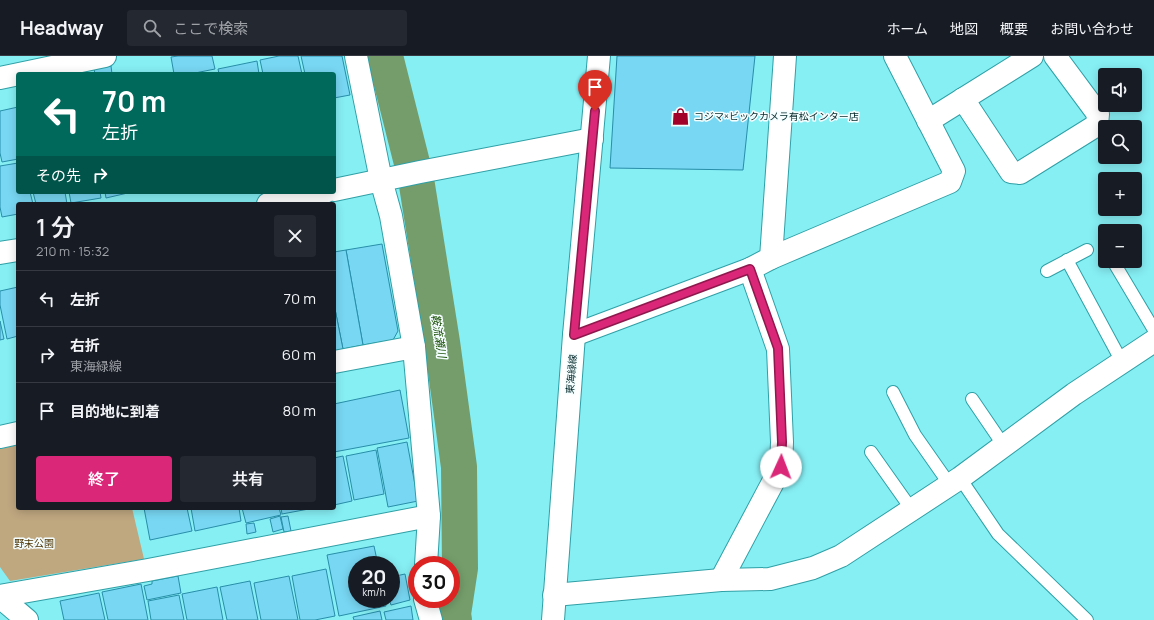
<!DOCTYPE html>
<html lang="ja">
<meta charset="utf-8">
<style>
:root{--surface:#171b24;--page:#242831;--text:#f1f3f6;--muted:#9ea1a6;--line:#363941;--accent:#db2777}
body{margin:0;font-family:Manrope,"Noto Sans JP",sans-serif;background:var(--page);color:var(--text);height:100vh;display:flex;flex-direction:column;font-size:15px;white-space:nowrap}
*{box-sizing:border-box;margin:0}
p{font-size:13px;color:var(--muted)}
.icon{flex:none;width:22px;height:22px;fill:none;stroke:currentColor;stroke-width:2;stroke-linecap:round;stroke-linejoin:round}
.map{position:relative;flex:1;overflow:hidden}
.drawer{position:absolute;left:16px;top:146px;width:320px;height:308px;display:flex;flex-direction:column;background:var(--surface);border-radius:4px;box-shadow:0 2px 10px #0003}
.drawer>*{flex:none}
.banner{position:absolute;left:16px;top:16px;width:320px;height:122px;border-radius:4px;box-shadow:0 2px 10px #0003;background:#00695c;color:#fff;overflow:hidden}
.tools{position:absolute;left:1098px;top:12px;display:grid;gap:8px}
.tools a{display:grid;place-items:center;width:44px;height:44px;border-radius:4px;background:var(--surface);box-shadow:0 2px 10px #0003;font-size:20px}
.speed{position:absolute;left:348px;top:500px;display:flex;gap:8px;font-size:20px;font-weight:700;text-align:center}
.speed>*{display:grid;place-content:center;width:52px;height:52px;border-radius:50%;background:var(--surface);box-shadow:0 2px 10px #0003;line-height:1}
.speed small{font-size:10px;font-weight:400}
.speed .limit{border:6px solid #d22;background:#fff;color:#111}
.pin{position:absolute;display:grid;place-items:center;width:34px;height:34px;color:#fff;margin:-41px -17px;border-radius:50% 50% 50% 0;rotate:-45deg;box-shadow:0 0 4px #0007}
.pin .icon{rotate:45deg}
.me{position:absolute;width:44px;margin:-22px;rotate:2deg;stroke-linejoin:round;filter:drop-shadow(0 0 3px #0008)}
.turn{display:flex;align-items:center;gap:14px;height:84px;padding:0 20px;font-size:18px}
.turn .icon{width:52px;height:52px;stroke-width:2.5}
.turn b{display:block;font-size:28px;line-height:34px}
.then{display:flex;align-items:center;height:38px;padding:0 20px;background:#0003;gap:8px;font-size:15px}
.round{display:grid;place-items:center;flex:none;width:42px;height:42px;border-radius:4px;background:var(--page)}
.head{display:flex;align-items:center;justify-content:space-between;height:68px;padding:0 20px}
h1{font-size:24px;font-weight:600;line-height:30px}
.action{display:flex;gap:8px;margin-top:auto;padding:8px 20px}
.action a{flex:1;height:46px;border-radius:4px;background:var(--accent);color:#fff;font-size:16px;font-weight:600;line-height:46px;text-align:center}
.action a+a{background:var(--page);color:var(--text)}
ul{padding:0;list-style:none}
li{display:flex;align-items:center;gap:12px;height:56px;padding:0 20px;border-top:1px solid var(--line)}
li div{flex:1}
li b{display:block;font-size:15px}
li em{font-style:normal}
header{display:flex;align-items:center;gap:24px;box-sizing:border-box;height:56px;padding:0 20px;background:var(--surface);border-bottom:1px solid var(--line)}
header strong{font-size:19px}
nav{display:flex;gap:22px;margin-inline-start:auto;font-size:14px}
.search{width:280px;height:36px;background:var(--page);display:flex;align-items:center;gap:10px;box-sizing:border-box;padding:0 14px;border-radius:4px;color:var(--muted);font-size:15px}
.map>svg:first-child{display:block}
</style>
<header>
<strong>Headway</strong>
<div class="search"><svg class="icon" aria-label="search" viewBox="0 0 24 24"><circle cx="10" cy="10" r="6"/><path d="M15 15l6 6"/></svg>ここで検索</div>
<nav><a>ホーム</a><a>地図</a><a>概要</a><a>お問い合わせ</a></nav>
</header>
<div class="map">
<svg width="1154" height="564" viewBox="0 0 1154 564">
<rect width="100%" height="100%" fill="#86eff4"/>
<!-- green -->
<path fill="#bfa780" d="M18,389V452H132L144,503L10,525L0,511V393Z"/>
<g fill="none" stroke-linecap="round" stroke-linejoin="round">
<!-- river -->
<path stroke="#759d6b" stroke-width="36" d="M385,0L416,123L442,286L459,411L460,512L453,558L454,564"/>
</g>
<!-- building -->
<g fill="#78d7f3" stroke="#288ea9">
<path d="M178,0H212L215,13L190,18H174L171,1Z"/>
<path d="M279,0H298L302,18H263L260,4Z"/>
<path d="M301,0H342L350,39L334,42V18H305Z"/>
<path d="M617,0H755L743,114L610,112Z"/>
<path d="M257,5L259,18H219L218,13Z"/>
<path d="M111,10L112,18H95L94,13Z"/>
<path d="M18,51V103L2,106L0,97V55Z"/>
<path d="M18,107V136H30L33,148H18V158L2,161L0,151V110Z"/>
<path d="M33,136H65L67,148H36Z"/>
<path d="M69,136H100L101,142L71,147Z"/>
<path d="M105,136H132L106,142Z"/>
<path d="M382,188L398,275L393,284L363,289L346,194Z"/>
<path d="M346,194L363,289L343,293L334,248V196Z"/>
<path d="M18,231V280L7,283L0,249V235Z"/>
<path d="M334,248L343,293L334,295Z"/>
<path d="M0,265L4,283L0,284Z"/>
<path d="M400,334L409,382L334,396V348Z"/>
<path d="M407,386L418,445L388,451L377,392Z"/>
<path d="M376,394L384,438L354,444L346,400Z"/>
<path d="M343,400L352,445L334,449V402Z"/>
<path d="M144,452H187L192,475L150,484Z"/>
<path d="M191,452H239L241,465L195,475Z"/>
<path d="M242,452H279L281,459L246,467Z"/>
<path d="M281,452H314L282,458Z"/>
<path d="M280,460L283,473L273,476L270,463Z"/>
<path d="M288,460L291,475L284,476L281,461Z"/>
<path d="M254,467L256,476L247,478L246,468Z"/>
<path d="M374,490L378,509H357V543H385L386,550L339,560L327,499Z"/>
<path d="M326,513L335,560L315,564H300L292,520Z"/>
<path d="M405,518L410,544L391,549L389,543H391V521Z"/>
<path d="M178,520L181,537L147,544L144,530L152,528V525Z"/>
<path d="M289,520L298,564H261L254,527Z"/>
<path d="M250,525L258,564H227L220,531Z"/>
<path d="M141,528L148,564H108L102,536Z"/>
<path d="M217,531L223,564H187L182,538Z"/>
<path d="M99,537L105,564H64L60,545Z"/>
<path d="M179,539L184,564H151L148,545Z"/>
<path d="M411,550L413,564H386L384,556Z"/>
<path d="M380,555L382,564H354L353,561Z"/>
</g>
<g fill="none" stroke-linecap="round" stroke-linejoin="round">
<defs>
<g id="service">
<path d="M1067,204L1122,306"/>
<path d="M1113,205L1154,274"/>
<path d="M1047,215L1087,194"/>
<path d="M893,336L915,379L950,429"/>
<path d="M972,343L1004,390"/>
<path d="M871,396L912,454"/>
<path d="M960,422L998,478L1087,564"/>
</g>
<g id="minor">
<path d="M356,0L381,124L391,160L414,291L429,460L426,509"/>
<path d="M0,22L105,0"/>
<path d="M963,43L1011,116L1020,117L1097,69L1098,58L1055,0"/>
<path d="M928,65L1032,0"/>
<path d="M334,134L420,116L592,83"/>
<path d="M268,148L325,136"/>
<path d="M0,197L18,194"/>
<path d="M771,202L950,126L954,115L895,0"/>
<path d="M574,279L750,213L771,202L785,0"/>
<path d="M334,306L414,291"/>
<path d="M0,381L18,377"/>
<path d="M721,524L781,411L782,386L778,293L750,213"/>
<path d="M554,539L721,524L770,523L813,512L841,500L960,422L1074,338L1154,285"/>
<path d="M0,540L148,514L429,460"/>
<path d="M0,541L27,564"/>
<path d="M425,543L431,564"/>
</g>
<path id="secondary" d="M553,564L574,279L599,0"/>
</defs>
<!-- service casing -->
<use href="#service" stroke="#2fa0a6" stroke-width="14"/>
<!-- minor casing -->
<use href="#minor" stroke="#2fa0a6" stroke-width="24"/>
<!-- secondary casing -->
<use href="#secondary" stroke="#2fa0a6" stroke-width="24"/>
<!-- service -->
<use href="#service" stroke="#fff" stroke-width="12"/>
<!-- minor -->
<use href="#minor" stroke="#fff" stroke-width="22"/>
<!-- secondary -->
<use href="#secondary" stroke="#fff" stroke-width="22"/>
</g>
<g fill="none" stroke-linecap="round" stroke-linejoin="round">
<defs>
<path id="route" d="M595,55L574,279L750,213L778,292L782,386L781,411"/>
</defs>
<!-- route casing -->
<use href="#route" stroke="#8e194d" stroke-width="10"/>
<!-- route -->
<use href="#route" stroke="#db2777" stroke-width="7"/>
</g>
<!-- icons -->
<defs>
<symbol id="shop-bare" viewBox="-9 -9 18 18"><path d="M-5-2.5h2.3a2.7 3.5 0 0 1 5.4 0H5L5.5 6h-11ZM-1.5-2.5h3a1.5 2.3 0 0 0-3 0Z" fill="#a20229" stroke="#f5feff" stroke-width="2.5" paint-order="stroke"/></symbol>
</defs>
<g fill-rule="evenodd">
<use href="#shop-bare" x="668" y="48" width="25" height="25"/>
</g>
<g text-anchor="middle" stroke-width="3" stroke-linejoin="round" paint-order="stroke">
<!-- poi labels -->
<g font-size="10" fill="#05282a" stroke="#f5feff" text-anchor="start">
<text x="694" y="64">コジマ×ビックカメラ有松インター店</text>
</g>
<!-- street labels -->
<g font-size="10" fill="#05282a" stroke="#f5feff">
<text transform="translate(571 318) rotate(-85)" y="4">東海緑線</text>
</g>
<!-- park labels -->
<g font-size="10" fill="#4d3505" stroke="#f5feff">
<text x="34" y="491">野末公園</text>
</g>
<!-- water labels -->
<g font-size="11" font-style="italic" fill="#184f05" stroke="#f5feff">
<text transform="translate(439 280) rotate(81)" y="4">鞍流瀬川</text>
</g>
</g>
</svg>
<div class="tools">
<a><svg class="icon" aria-label="sound" viewBox="0 0 24 24"><path d="M4 9h4l5-4v14l-5-4H4zM17 9q2 3 0 6"/></svg></a>
<a><svg class="icon" aria-label="search" viewBox="0 0 24 24"><circle cx="10" cy="10" r="6"/><path d="M15 15l6 6"/></svg></a>
<a>+</a>
<a>−</a>
</div>
<div class="speed"><div>20<small>km/h</small></div><div class="limit">30</div></div>
<div class="pin" style="left:595px;top:55px;background:#d93025"><svg class="icon" aria-label="arrive" viewBox="0 0 24 24"><path d="M6 21V4h12l-3 4 3 4H6"/></svg></div>
<svg class="me" style="left:781px;top:411px" viewBox="-20 -20 40 40"><circle r="19" fill="#fff"/><path d="M0-13L10 11 0 6-10 11z" fill="#db2777"/></svg>
<div class="banner">
<div class="turn"><svg class="icon" aria-label="left" viewBox="0 0 24 24"><path d="M17 20v-9H6M10 6l-5 5 5 5"/></svg><div><b>70 m</b>左折</div></div>
<div class="then">その先<svg class="icon" aria-label="right" viewBox="0 0 24 24"><path d="M7 20v-9h11M14 6l5 5-5 5"/></svg></div>
</div>
<section class="drawer">
<div class="head"><div><h1>1 分</h1><p>210 m · 15:32</p></div><a class="round"><svg class="icon" aria-label="close" viewBox="0 0 24 24"><path d="M6 6l12 12M18 6L6 18"/></svg></a></div>
<ul>
<li><svg class="icon" aria-label="left" viewBox="0 0 24 24"><path d="M17 20v-9H6M10 6l-5 5 5 5"/></svg><div><b>左折</b></div><em>70 m</em></li>
<li><svg class="icon" aria-label="right" viewBox="0 0 24 24"><path d="M7 20v-9h11M14 6l5 5-5 5"/></svg><div><b>右折</b><p>東海緑線</p></div><em>60 m</em></li>
<li><svg class="icon" aria-label="arrive" viewBox="0 0 24 24"><path d="M6 21V4h12l-3 4 3 4H6"/></svg><div><b>目的地に到着</b></div><em>80 m</em></li>
</ul>
<div class="action"><a>終了</a><a>共有</a></div>
</section>
</div>
